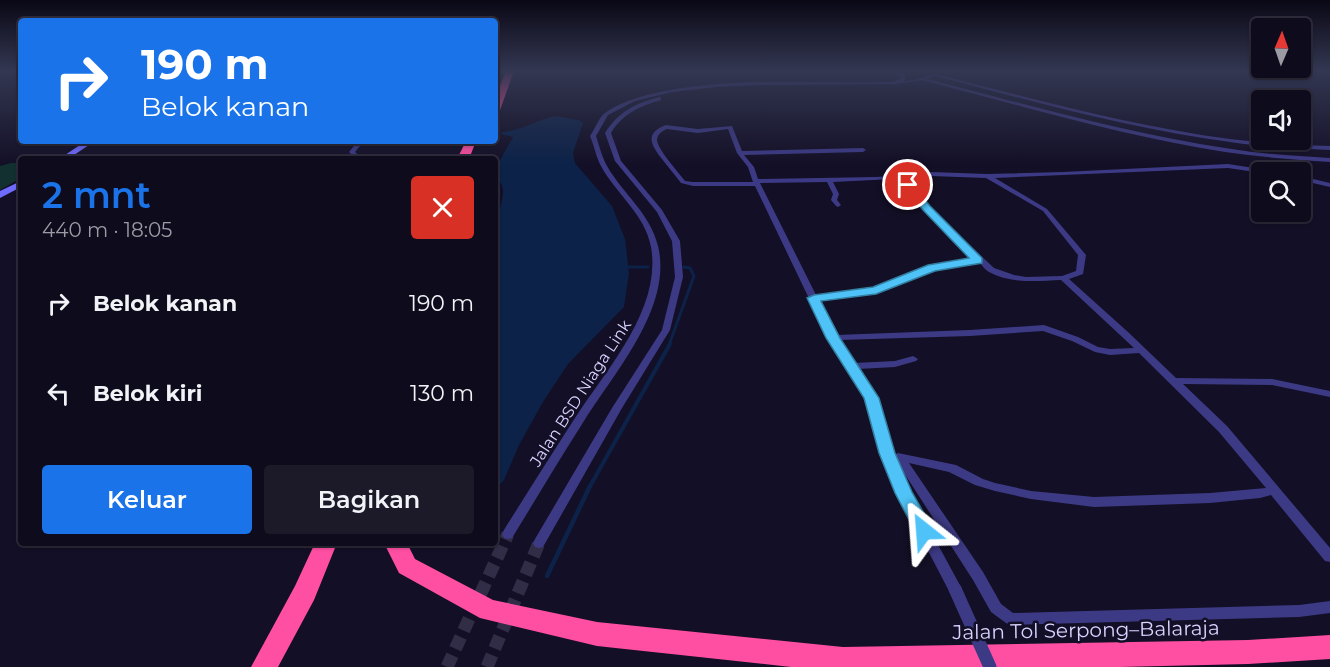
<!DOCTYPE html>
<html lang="id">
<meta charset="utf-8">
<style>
:root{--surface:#0e0b1c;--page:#1c1929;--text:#f1f3f6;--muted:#9b9ba3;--line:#2e2b3b;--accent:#1a73e8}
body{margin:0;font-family:Montserrat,sans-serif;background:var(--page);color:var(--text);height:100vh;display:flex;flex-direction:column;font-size:22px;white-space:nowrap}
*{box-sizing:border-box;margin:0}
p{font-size:20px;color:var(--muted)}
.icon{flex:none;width:33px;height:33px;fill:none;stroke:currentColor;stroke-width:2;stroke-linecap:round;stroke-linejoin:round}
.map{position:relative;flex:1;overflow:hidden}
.drawer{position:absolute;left:18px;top:156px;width:480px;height:390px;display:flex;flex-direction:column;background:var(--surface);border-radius:6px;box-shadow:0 2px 4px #0004,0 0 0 2px var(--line)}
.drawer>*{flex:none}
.banner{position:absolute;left:18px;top:18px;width:480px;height:126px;border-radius:6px;box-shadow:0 2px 4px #0004,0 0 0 2px var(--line);background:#1a73e8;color:#fff;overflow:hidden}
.needle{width:39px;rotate:2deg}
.fabs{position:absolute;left:1251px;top:18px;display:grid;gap:12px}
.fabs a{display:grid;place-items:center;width:60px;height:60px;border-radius:6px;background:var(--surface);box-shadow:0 2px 4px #0004,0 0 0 2px var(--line);font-size:30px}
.pin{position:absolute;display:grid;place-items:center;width:51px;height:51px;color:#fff;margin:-26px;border:3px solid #fff;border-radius:50%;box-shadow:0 2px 6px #0007}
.me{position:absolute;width:66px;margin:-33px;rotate:332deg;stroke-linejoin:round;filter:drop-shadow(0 0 4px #0008)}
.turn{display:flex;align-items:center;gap:21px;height:126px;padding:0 24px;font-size:27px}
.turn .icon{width:78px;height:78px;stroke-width:2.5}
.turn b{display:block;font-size:42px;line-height:51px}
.round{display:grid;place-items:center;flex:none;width:63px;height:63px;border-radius:6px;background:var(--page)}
.overview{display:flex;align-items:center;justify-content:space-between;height:102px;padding:0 24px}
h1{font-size:36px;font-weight:600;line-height:45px;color:var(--accent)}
.cta{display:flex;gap:12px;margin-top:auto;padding:12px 24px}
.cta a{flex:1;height:69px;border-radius:6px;background:var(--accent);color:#fff;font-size:24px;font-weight:600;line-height:69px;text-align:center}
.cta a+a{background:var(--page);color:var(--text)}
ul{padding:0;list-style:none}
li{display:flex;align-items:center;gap:18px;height:90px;padding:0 24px}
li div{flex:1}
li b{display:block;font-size:22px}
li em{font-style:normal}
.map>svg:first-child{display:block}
</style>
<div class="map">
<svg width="1330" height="667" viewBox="0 0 1330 667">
<rect width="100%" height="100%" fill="#130f26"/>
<!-- green -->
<path fill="#12302f" d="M11,163H21V178L0,190V166Z"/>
<!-- water -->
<path fill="#0c2248" d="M555,116L579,120L583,123L573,153L575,163L612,206L625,239L629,273L624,307L568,364L543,402L519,445L504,480L495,490V237C498,228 498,222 499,214C500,206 503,199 503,191C503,183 495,177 495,169L513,137L501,134L502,132C521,131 536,120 555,116Z"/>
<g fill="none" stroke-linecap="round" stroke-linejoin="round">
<!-- stream-far2 -->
<g stroke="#0c2248" stroke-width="3">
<path d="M629,267H648"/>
<path d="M669,345L694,276L690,268L684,267"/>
</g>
<!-- stream-far1 -->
<path stroke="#0c2248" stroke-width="4" d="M589,488L670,344"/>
<!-- stream -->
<path stroke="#0c2248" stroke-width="4.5" d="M547,576L590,486"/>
<!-- street-tunnel -->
<g stroke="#312d47" stroke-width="13" stroke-dasharray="13 7" stroke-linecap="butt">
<path d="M447,667L508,534"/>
<path d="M487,667L539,543"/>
</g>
<!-- street -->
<g fill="#3d3a85" fill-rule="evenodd">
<path d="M891,71H895L905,75V79L904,81L914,80L935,74C1032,98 1130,126 1230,139C1263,143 1296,145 1330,146V150C1296,148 1263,147 1230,142C1130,129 1032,101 935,76L927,79C1026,104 1124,133 1225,148C1260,154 1295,156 1330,158V162C1295,160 1260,157 1225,152C1122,136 1022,106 922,80L896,84L758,85L716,87L672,92L635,101L608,115L596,136C599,145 602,157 607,166C623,194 650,213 658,246C673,307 614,373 584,421C559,460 536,499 512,538L508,539L504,538L502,534L504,530C527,493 551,455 575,418C606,370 662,309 651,247C645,214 616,194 601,166C596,157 594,145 590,136C595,129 599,117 605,113C618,103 636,98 651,94C730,76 813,84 893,82L901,78V77L891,73Z"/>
<path d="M659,97L661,98V100C640,106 622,114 611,133L621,161L662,210L680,241L683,277L670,330L622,408L543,547L539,548L535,547L533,543L535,539L612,408L662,330L675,277L672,241L657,212L615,161L605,133C618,112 636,103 659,97Z"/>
<path d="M666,125L698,129L732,126L742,151L863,148L866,150L863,152L744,155L754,167L758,179L877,177L931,172L987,174L1063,172L1228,164L1273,171L1274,172L1262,173L1228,168L995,178L1047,209L1086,255L1083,274L1069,279L1128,332L1176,378L1272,379L1330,391V397L1272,385L1183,384L1227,426L1330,548V562L1325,561L1271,495L1260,498L1210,503L1094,507L1031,499L995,491L975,485L949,472L909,463L983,572L1001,604L1013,613L1299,605L1330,601V613L1299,617L1011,625L1006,623L991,612L973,580L897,462L910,493L962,589L960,593L955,595L950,593L898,493L881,452L867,398L828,338L755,186H693L681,183C675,175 668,167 662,159C651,145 644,133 666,125ZM667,129L698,133L728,129L737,153L748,167L753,182H693L685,181C679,173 656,148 657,139C658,134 662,131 667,129ZM931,176L986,178L1043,211L1078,255L1076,271L1062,276L1026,277L1014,275L994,268L929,207L910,184L900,179ZM893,179L906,186L925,209L974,258L929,266L874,289L816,295L760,183L827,182L833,194L831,200L836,206L838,207L841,205L837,200L839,194L833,182ZM979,262C982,265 985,270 989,272C1011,284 1037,281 1061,280L1134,348L1110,349L1098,347L1078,337L1044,325L970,330L836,335L819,300L876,293L934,270ZM1043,331L1072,341L1095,352L1110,355L1139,353L1219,432L1266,488L1210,493L1094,497L1031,491L995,483L983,479L956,465L898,453L894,455L877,398L858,369L895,367L916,361L918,359L913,356L895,361L854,363L839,340L970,336Z"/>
<path d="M358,141H364L355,152L363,159H356L349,152Z"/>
<path d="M1300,176L1330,183V187L1300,180Z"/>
</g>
<!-- secondary -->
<g fill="#6f6bff" fill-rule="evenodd">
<path d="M86,141H95L68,159H59Z"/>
<path d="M21,181V187L0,198V191Z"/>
</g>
<!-- highway -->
<g fill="#ff4fa3" fill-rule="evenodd">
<path d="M506,71H514L500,110L495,113V98Z"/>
<path d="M466,141H476L469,159H457Z"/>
<path d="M315,543H337L314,600L278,667H251L295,586Z"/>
<path d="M384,543H407L415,559L493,600L597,622L843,647L1248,640L1330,635V659L1248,664L1120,667H791L597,646L480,618L399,573Z"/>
</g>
<!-- street-bridge -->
<path stroke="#3d3a85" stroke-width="13" d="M955,589L990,667"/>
</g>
<!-- sky -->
<linearGradient id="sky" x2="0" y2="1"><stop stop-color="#0a0815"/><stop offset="0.43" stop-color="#333752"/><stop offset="1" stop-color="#333752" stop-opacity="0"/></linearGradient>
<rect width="1330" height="165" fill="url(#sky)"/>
<!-- route -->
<path fill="#4fc3f7" stroke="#337fa1" stroke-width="1.5" d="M905,183H912L930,206L982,258V263L935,271L876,294L821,301L840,338L879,398L895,453L912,492L934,531L931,537L924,539L918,537L895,493L879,453L864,398L826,338L807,298L814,295L873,287L928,265L969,258L923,210L903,185Z"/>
<g text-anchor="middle" stroke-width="5" stroke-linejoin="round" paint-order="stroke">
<!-- street labels -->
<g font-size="16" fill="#d9d4ff" stroke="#130f26">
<text transform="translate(580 393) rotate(-57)" y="6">Jalan BSD Niaga Link</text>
</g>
<!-- near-street labels -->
<g font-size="20" fill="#d9d4ff" stroke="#130f26">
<text transform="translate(1086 630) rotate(-1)" y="7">Jalan Tol Serpong–Balaraja</text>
</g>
</g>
</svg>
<div class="fabs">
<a><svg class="needle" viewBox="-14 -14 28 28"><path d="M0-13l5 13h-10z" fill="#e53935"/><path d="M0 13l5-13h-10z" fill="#9b9ba3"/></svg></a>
<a><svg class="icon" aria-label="sound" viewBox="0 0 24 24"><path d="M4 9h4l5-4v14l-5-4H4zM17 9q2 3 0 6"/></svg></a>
<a><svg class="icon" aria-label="search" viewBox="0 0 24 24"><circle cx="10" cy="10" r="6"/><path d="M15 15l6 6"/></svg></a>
</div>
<div class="pin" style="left:908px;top:185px;background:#d93025"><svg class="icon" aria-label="arrive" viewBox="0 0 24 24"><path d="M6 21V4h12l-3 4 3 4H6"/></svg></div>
<svg class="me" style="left:924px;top:531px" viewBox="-20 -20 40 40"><path d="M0-17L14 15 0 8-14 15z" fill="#4fc3f7" stroke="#fff" stroke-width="4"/></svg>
<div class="banner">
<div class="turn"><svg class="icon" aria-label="right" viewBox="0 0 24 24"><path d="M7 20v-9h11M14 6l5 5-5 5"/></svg><div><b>190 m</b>Belok kanan</div></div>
</div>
<section class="drawer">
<div class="overview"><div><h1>2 mnt</h1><p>440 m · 18:05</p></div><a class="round" style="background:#d93025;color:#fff"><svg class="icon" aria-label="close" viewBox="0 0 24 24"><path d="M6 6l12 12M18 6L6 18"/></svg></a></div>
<ul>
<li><svg class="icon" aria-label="right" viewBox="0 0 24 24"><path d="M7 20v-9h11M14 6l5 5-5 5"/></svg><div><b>Belok kanan</b></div><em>190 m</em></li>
<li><svg class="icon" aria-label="left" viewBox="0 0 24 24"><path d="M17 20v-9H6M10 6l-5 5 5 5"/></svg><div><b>Belok kiri</b></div><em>130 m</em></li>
</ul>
<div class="cta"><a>Keluar</a><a>Bagikan</a></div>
</section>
</div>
